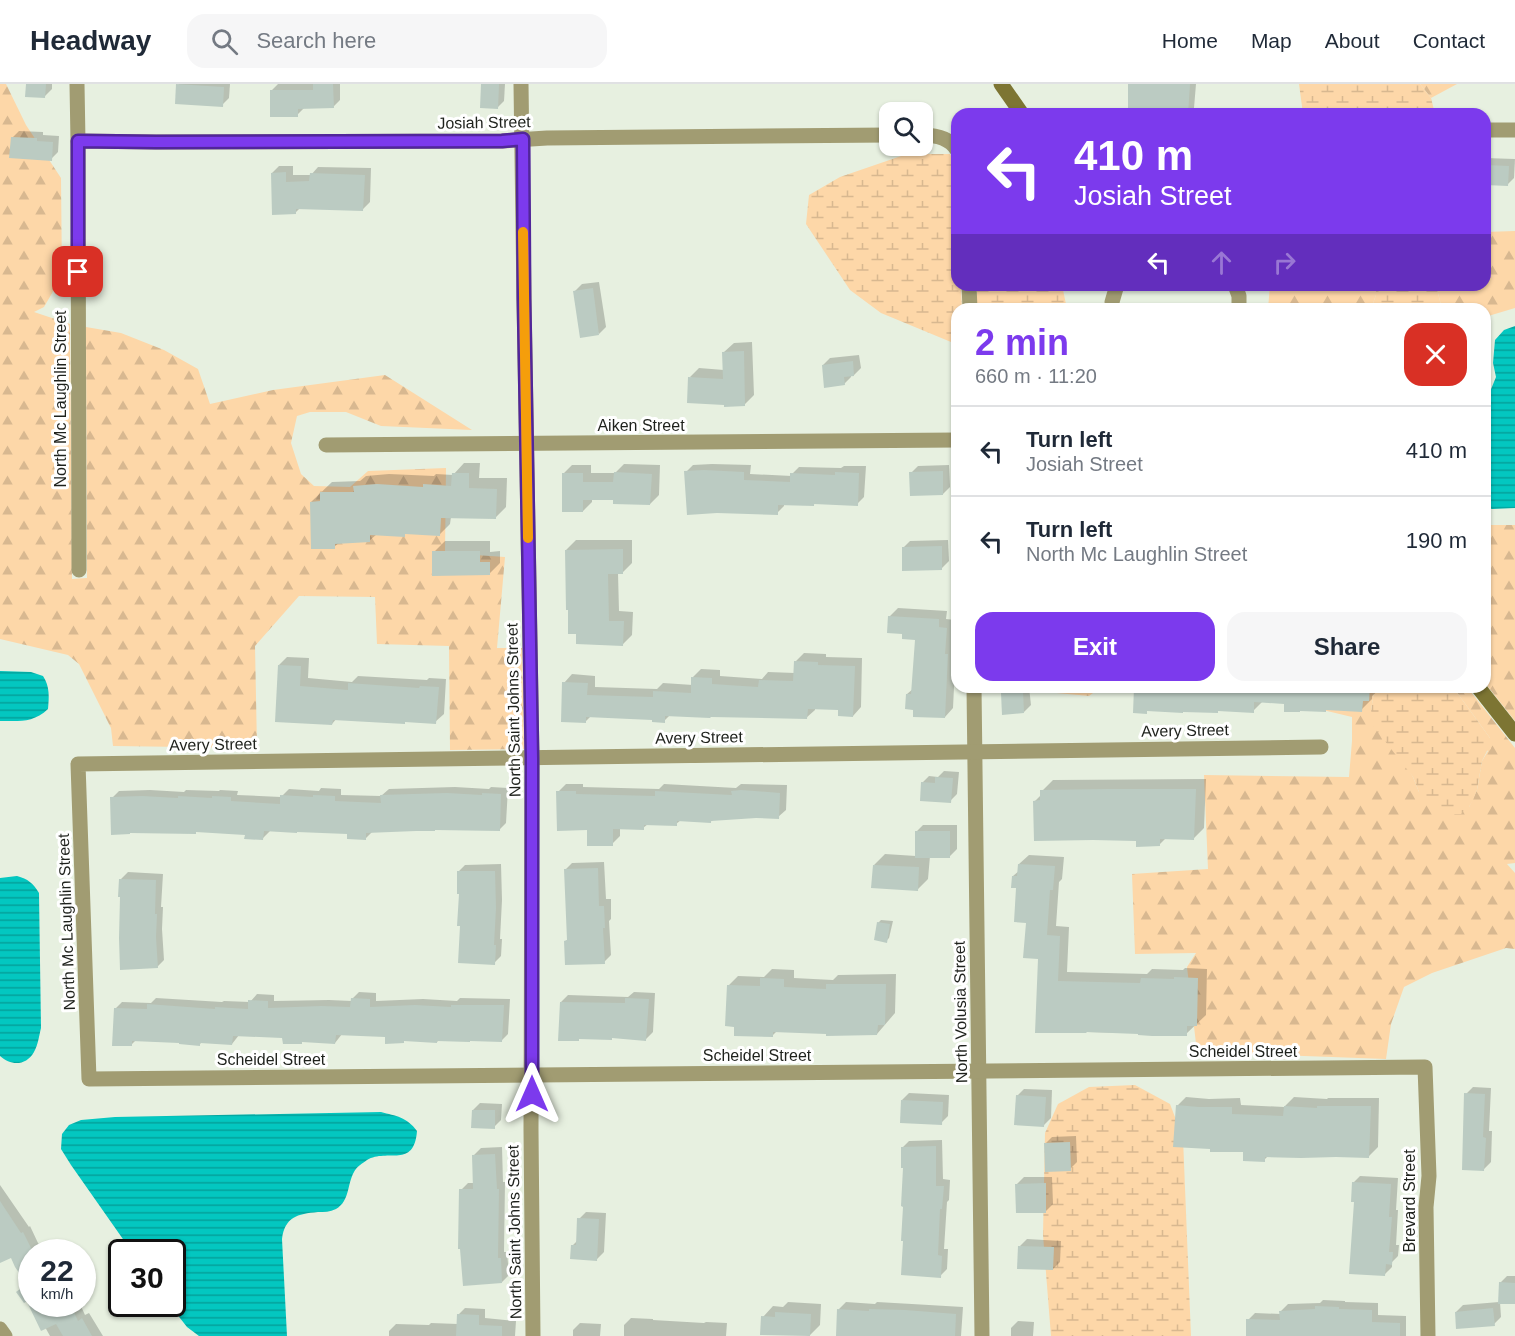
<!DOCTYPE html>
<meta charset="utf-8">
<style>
:root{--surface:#fff;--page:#f6f6f7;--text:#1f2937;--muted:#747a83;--line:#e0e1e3;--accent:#7c3aed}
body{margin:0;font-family:Helvetica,sans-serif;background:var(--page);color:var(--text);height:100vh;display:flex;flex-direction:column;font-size:22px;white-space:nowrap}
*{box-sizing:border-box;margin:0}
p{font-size:20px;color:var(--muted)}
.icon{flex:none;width:33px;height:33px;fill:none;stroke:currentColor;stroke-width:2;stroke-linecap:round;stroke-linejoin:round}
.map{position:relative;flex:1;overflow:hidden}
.details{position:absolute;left:951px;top:219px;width:540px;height:390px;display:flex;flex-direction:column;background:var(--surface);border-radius:18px;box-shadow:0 2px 4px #0004}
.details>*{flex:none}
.banner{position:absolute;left:951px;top:24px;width:540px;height:183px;border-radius:18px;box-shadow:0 2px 4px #0004;background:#7c3aed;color:#fff;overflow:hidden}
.buttons{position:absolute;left:879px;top:18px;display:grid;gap:12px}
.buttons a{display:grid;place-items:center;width:54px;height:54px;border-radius:12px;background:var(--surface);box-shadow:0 2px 4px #0004;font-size:30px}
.speed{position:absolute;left:18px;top:1155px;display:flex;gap:12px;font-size:30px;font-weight:700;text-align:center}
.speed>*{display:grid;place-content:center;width:78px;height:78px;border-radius:50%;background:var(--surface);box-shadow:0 2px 4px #0004;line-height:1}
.speed small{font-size:15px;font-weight:400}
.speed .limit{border:3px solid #111;border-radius:9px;background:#fff;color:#111}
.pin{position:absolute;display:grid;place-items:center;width:51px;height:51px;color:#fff;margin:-26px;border-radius:12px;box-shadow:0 3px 9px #0006}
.me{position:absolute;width:66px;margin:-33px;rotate:0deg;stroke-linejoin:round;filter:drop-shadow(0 0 4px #0008)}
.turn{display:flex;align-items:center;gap:21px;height:126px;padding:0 24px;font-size:27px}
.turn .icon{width:78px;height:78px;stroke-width:2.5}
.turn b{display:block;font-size:42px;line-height:51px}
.lanes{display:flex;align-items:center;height:57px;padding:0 24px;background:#0003;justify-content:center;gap:30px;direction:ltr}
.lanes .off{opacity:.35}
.round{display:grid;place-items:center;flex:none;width:63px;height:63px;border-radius:18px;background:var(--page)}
.head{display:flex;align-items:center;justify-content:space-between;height:102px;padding:0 24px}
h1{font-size:36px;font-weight:700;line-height:45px;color:var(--accent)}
.action{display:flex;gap:12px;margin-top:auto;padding:12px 24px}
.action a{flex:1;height:69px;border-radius:18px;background:var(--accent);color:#fff;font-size:24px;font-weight:700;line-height:69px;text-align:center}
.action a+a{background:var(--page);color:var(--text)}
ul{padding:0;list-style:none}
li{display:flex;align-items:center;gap:18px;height:90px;padding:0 24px;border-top:2px solid var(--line)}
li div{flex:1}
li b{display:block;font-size:22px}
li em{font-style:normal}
header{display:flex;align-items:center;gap:36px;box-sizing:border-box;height:84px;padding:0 30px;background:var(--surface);border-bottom:2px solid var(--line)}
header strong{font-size:28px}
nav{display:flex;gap:33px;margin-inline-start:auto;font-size:21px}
.search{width:420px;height:54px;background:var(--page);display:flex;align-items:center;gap:15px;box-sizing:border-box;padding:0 21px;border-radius:18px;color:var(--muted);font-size:22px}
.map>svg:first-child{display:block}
</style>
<header>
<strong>Headway</strong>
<div class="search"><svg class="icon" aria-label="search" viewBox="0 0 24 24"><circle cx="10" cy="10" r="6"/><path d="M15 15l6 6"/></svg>Search here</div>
<nav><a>Home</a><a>Map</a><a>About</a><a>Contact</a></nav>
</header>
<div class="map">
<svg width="1515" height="1252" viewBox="0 0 1515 1252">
<defs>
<pattern id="forest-firs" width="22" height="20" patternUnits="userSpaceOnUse" patternTransform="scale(1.5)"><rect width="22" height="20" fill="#fdd7a8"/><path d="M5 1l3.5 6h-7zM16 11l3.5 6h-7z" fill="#d8b890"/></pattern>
<pattern id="wetland-marsh" width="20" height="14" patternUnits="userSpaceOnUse" patternTransform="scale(1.5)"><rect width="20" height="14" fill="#fdd7a8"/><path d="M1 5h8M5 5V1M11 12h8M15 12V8" fill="none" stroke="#d8b890"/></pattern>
<pattern id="water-rules" width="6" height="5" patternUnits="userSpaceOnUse" patternTransform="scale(1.5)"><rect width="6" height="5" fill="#03c7c0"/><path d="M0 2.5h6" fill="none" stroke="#04a19b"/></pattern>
</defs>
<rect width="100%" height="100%" fill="#e7f0e0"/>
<!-- forest -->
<g fill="url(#forest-firs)">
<path d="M0,0H6L26,41L61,94L62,192L44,223L34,228L70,240L72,495L87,494L86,243L121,249L164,266L198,285L210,320L273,306L385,291L472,346L381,342L346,328H310L297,332L291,359L301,390L314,402L350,403L368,387L446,384L445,469L505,473L497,564H522L524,665L450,666L449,562L377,560L375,513L299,512L255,562L257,664L113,662L111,644L79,580L68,571L0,555Z"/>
<path d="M1420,0H1457L1431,14Z"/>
<path d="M1515,147V224L1485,233V225H1442L1436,201H1485V148Z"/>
<path d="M1270,201H1376V211L1371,225H1268Z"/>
<path d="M1485,441H1515V637L1485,599Z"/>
<path d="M1277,603H1375L1371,626L1413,693L1419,708L1469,723L1477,706L1482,677L1488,667L1490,654L1453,603H1467L1515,664V779L1507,780L1515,789V865L1506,864L1432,889L1404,903L1391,940L1386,975L1197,968L1187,883L1196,869L1135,870L1132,790L1208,785L1204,691L1349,693L1352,657V633L1277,615Z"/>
</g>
<!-- wetland -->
<g fill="url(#wetland-marsh)">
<path d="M1299,0H1420L1431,14L1435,30H1303Z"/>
<path d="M907,70H950L957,83V201H961L962,225H957V264L951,258L881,229L850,206L806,140L809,111L840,93Z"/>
<path d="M977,201H1062L1067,225H977Z"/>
<path d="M1376,201H1436L1442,225H1371L1376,211Z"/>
<path d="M1043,603H1101L1089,612L1046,608Z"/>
<path d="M1375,603H1453L1490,654L1491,665L1487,667L1482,677L1477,706L1473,716L1469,723L1461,730H1441L1429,722L1419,708L1413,693L1374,643L1371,626Z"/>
<path d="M1135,1001L1170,1020L1183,1054L1191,1252H1051L1043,1151L1045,1049L1058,1020L1089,1003Z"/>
</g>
<!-- water -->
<g fill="url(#water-rules)">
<path d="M1515,242V424L1492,425L1485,423V320L1496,293L1493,279L1495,256L1504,246Z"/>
<path d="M0,587L31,588L43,592C50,603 49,613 48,625C33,639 20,637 0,637Z"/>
<path d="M17,792C28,795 33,799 39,809L41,944C39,952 38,961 34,968C26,982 11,982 0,972V794Z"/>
<path d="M381,1028C396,1032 407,1033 417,1047C414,1085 388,1064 367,1076C363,1079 356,1083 354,1088C347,1100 350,1117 336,1125C330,1128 324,1128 318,1128C297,1130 285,1133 282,1155L287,1252H199L187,1243L169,1220H172V1168H132L71,1081L61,1065L62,1050L69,1041L81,1036L115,1033Z"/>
</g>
<!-- shadow -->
<g fill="#0003">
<path d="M27,0H52V5L45,12Z"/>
<path d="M179,0H230L229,14L222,21L178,1Z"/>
<path d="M278,0H340V16L333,23L304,24L297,31L272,6Z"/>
<path d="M483,0H505L504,17L497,24Z"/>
<path d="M1129,0H1196L1194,24L1188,30H1129Z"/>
<path d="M19,47L43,48V51L59,52L58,68L51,75L12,54Z"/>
<path d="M1485,74L1515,75L1514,94L1507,101L1485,100Z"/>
<path d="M279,82H293V91H311L318,83L371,84L370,118L363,125L300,124L295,129L272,89Z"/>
<path d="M599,198L606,243L599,250L575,207L582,200Z"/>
<path d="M752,258L754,311L744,321L690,293L699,284L724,286V268L734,259Z"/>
<path d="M859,271L861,284L854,291H851V293L844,300L823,281L830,274Z"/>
<path d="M464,379H480L479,394H507L506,423L495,434L451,433L450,440L439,451L406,449L404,451L377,450L369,457L340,458L334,463L311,418L332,398L360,397L366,392L389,390L434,392L436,390L453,391Z"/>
<path d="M624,380L660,381L659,411L650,420L614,415L592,414V418L583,427L563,390L572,381H591V389H615Z"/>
<path d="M712,380L751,381L750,390L792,392V390L799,383L841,384L844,382H866L864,413L857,420L816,419L813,421L784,420V422L777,429L686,388L693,381Z"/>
<path d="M949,381L950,403L943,410L911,389L918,382Z"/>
<path d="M576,456H632V479L622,489H618L619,527L633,528L632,551L623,560L578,548L570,525L566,466Z"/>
<path d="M948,456L949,477L942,484L903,464L910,457Z"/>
<path d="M445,457H490V468L500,467V479L489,490L434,468Z"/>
<path d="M898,524L947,527L946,535L955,536L953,562H956L953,624L945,633L915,624L907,610L913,605L916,555L904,548L889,533Z"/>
<path d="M804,569L826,570V573L862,574L861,623L853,632L840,624H815V626L806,634L670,631L664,637L654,635L591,632L585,638L564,599L572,590L595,592V603L657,605L663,599L693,601V593L701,585L720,586V592L762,595L768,588L795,589V578Z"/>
<path d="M287,573L309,574L308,594L352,598L358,592L427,596L429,594L446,595L444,630L435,638L407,636L404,639L337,634L332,640L279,581Z"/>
<path d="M1009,603H1029L1031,621L1024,628L1002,609Z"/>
<path d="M1135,603H1380V605L1372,612V615L1361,626L1327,625L1286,619L1263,617L1253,627L1148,626L1146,628Z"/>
<path d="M944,687L959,688L957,710L950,717L922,699L929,692L938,693Z"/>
<path d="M1206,695L1204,744L1193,755L1167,753L1159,761L1137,756L1035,717L1042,710V707L1053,696Z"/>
<path d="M566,700H583V703L659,705L664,700L736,704L741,700L787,701L786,726L778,733L756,732L713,736L710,738L681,736L676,740H648L643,744H620V752L612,760L589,745L558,708Z"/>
<path d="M455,703L489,705L491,703L508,704L506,739L499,746L436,745L372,748L366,754L349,748L270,747L263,754L112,714L119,707L150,706L184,708L186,706L219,707L220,706L238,707L237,711L281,713L289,705L319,707L321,704L341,705V711L381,712L389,705Z"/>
<path d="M923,741H957V765L950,772H930L928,795L917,806L874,781L885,770L916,772V748Z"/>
<path d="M1029,771L1064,773L1062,795L1059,798L1056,842L1069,843L1067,888L1147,890L1152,885L1183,886L1185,884L1207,885L1206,931L1186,950L1086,948L1040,873L1027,838L1018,803L1013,792L1019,787V780Z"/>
<path d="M604,778L606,815H611V835L609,837L611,871L604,878L566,857L568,855L565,786L572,779Z"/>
<path d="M501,780L502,816L500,855H502L501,872L494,879L460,809L458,788L465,781Z"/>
<path d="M128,788L163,790L161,823H163L162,845L164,876L157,883L121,795Z"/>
<path d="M881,836L893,837L889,854L886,857L878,839Z"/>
<path d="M772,885L794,886V894L833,896L838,891L896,890L895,929L877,950L777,947L773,951L728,902L738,892L764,893Z"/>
<path d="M359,908L376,909V917L423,915L457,917L460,914L510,915L508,950L501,957L439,956L437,958L386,952L342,950L335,959L284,953L239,951L232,960L202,958L200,960L137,955L131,961L115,925L122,918L151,919L156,914L222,918L224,917L250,918L257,910L274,911V917L329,916L352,917V915Z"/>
<path d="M634,908L655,909L653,948L646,955L613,953L611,955L581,953L578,956L561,918L568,911L628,913Z"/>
<path d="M1473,1003L1491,1004L1489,1047H1492L1491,1078L1484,1085L1466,1010Z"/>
<path d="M1024,1005L1052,1006L1051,1034L1044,1041L1017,1012Z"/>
<path d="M909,1009L949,1011L948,1032L941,1039L902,1016Z"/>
<path d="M1186,1013L1209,1015L1240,1014L1241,1021L1284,1023L1294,1013L1327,1015L1328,1014H1379L1378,1063L1369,1072L1269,1071L1264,1076L1245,1066L1177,1022Z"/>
<path d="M480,1019L502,1020L501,1036L494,1043L473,1026Z"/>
<path d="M1076,1052L1077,1078L1070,1085L1045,1060L1052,1053Z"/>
<path d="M942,1056L943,1095L950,1096L949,1116L947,1118L944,1165H948L947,1185L940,1192L905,1083L902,1064L909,1057Z"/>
<path d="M502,1063L503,1098H505L504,1168H507L509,1191L502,1198L461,1106L468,1099H475L474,1071L481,1064Z"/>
<path d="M1360,1092L1398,1094L1396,1126H1398L1396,1161H1399L1398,1172L1392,1178V1183L1385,1190L1355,1117L1353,1099Z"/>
<path d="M1024,1093H1052L1053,1120L1046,1127L1017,1100Z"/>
<path d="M0,1101L29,1143L30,1142L38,1159L45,1168H32V1220H80L85,1231L89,1229L103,1252H50L45,1243L42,1245L27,1215L18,1209L28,1199L11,1172L0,1177Z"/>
<path d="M586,1128L606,1129L604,1168L597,1175L572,1162L578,1156L579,1135Z"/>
<path d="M1027,1155L1061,1157L1060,1178L1053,1185L1020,1162Z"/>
<path d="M1507,1192H1515V1219L1500,1218L1501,1233L1494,1240L1456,1228L1463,1221L1499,1218L1500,1199Z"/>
<path d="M1323,1216L1345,1217V1218L1378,1219V1231L1406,1232V1252H1247L1248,1236L1255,1229L1281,1230V1227L1288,1220L1320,1219Z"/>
<path d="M788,1218L821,1220L820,1241L809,1252L763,1233L773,1222L783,1223Z"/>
<path d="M846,1218L875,1220L877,1218L912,1220L963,1223L961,1252H837L839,1225Z"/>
<path d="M465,1224L485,1225V1234L516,1237L515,1252H389V1247L396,1240L429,1241L431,1239L458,1240V1231Z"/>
<path d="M631,1234L653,1235V1236L704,1239L706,1238L727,1239L726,1252H624V1241Z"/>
<path d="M1018,1237L1034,1238L1033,1252H1011V1244Z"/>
<path d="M580,1239L601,1240L600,1252H573V1246Z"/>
</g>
<!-- building -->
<g fill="#bbcbc2">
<path d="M26,0H46L45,14L25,13Z"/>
<path d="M176,0L224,3L223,23L175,20Z"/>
<path d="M313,0H333L334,24L298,25V33H270V6H313Z"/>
<path d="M481,0H499L498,25L480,24Z"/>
<path d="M1128,0H1190L1188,30H1128Z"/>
<path d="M11,53L37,54V57L53,58L52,77L9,74Z"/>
<path d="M1485,81L1509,82L1508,102L1485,101Z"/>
<path d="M286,88V98L309,97L310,89L365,91L363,127L296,125V130L272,131L271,89Z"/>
<path d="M593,204L599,251L580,254L573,207Z"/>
<path d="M744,267L745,322L724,323V321L687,319L688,293L723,295L722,268Z"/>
<path d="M853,277L854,292L844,293L845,301L824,304L822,281Z"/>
<path d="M704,386L744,388V396L790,398V389L835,391V388L859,389L858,422L814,420V422L778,421V431L717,429L687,431L684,387Z"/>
<path d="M943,387V411L910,412L909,388Z"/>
<path d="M614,388L652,390L650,421L613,420V416H583V428H562V389H583V398H613Z"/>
<path d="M452,389H469V404L497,405L496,435L441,434L440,452L405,450V453L370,451V458L335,460V465H311L310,418L320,417V408H354L353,402L377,400L423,403V400L451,402Z"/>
<path d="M942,462V486L902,487V463Z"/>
<path d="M623,465V490H608L609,537H624L623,562L576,560V550H568V526H566L565,466Z"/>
<path d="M432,467H480V478H490V491L432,492Z"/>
<path d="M888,532L939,535V543L947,544L945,570H948L945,634L913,633V626L905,625L906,610H911L915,556L902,555V550L887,549Z"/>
<path d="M794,577L818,578V581L855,582L853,633L838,632V626L808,625L807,635L711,633L710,634L665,632V639L652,638V636L586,633V639L561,638L562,598L588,599L587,611L653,613V607L691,609V593L712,594V600L758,603L759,596L793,597Z"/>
<path d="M278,581L301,582L300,602L348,606V599L419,604L420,602L439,603L436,640L405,638V640L333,636L332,641L275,638Z"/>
<path d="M1134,603H1370L1369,617H1363L1362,628L1326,626V628L1300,627V628H1284V620L1254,618V629L1218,627V629L1183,628V629L1147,627V630L1133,629Z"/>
<path d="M1023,607L1024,629L1002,631L1001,609Z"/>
<path d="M935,693L953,694L951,719L920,717L921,698L935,699Z"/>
<path d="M1108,705H1196L1194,756L1160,755V762L1136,763V757L1093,756L1034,757L1033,717L1040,716V706Z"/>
<path d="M741,706L780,709L779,735L756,734L711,737V739L677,737V742L644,741V746L613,745V762H587V746L557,747L556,707H576V710L655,712V707L732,711L731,707Z"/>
<path d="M447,709L482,711V709L501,710L500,747L435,746V747H416L366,749V756L347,755V750L297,748V749L264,747L263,756L244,755L245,751L196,748V750L130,749V750L111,751L110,713L142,712L178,714V712L212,714V712L231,713V717L280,720V711L313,713V711L335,712V717L381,719L380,711Z"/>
<rect x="915" y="747" width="35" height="27"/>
<path d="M1018,780L1055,782L1053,806H1050L1047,851L1060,852L1058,897L1140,899L1141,894L1174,895V893L1198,894L1197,942H1187V952H1152L1138,951V950L1087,948L1086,949H1035L1038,875L1023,874L1026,839L1014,838L1016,804H1011L1012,792H1017Z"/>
<path d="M873,781L919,783L918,807L871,804Z"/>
<path d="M598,784L599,822H604L605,844H603L605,880L565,881L564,857L567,856L564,785Z"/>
<path d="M457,787H495L496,824L494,861H496L495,881L458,879L460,842H457L459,810H457Z"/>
<path d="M119,795L156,796L155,830H157L156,853L158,884L120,886L119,854L120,813H118Z"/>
<path d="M877,838L890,840L887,859L874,856Z"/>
<path d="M760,894L784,895V903L826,905V900H886L885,941H878L877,951L826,952V950L773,948V953L734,952V943L725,942L727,901L760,902Z"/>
<path d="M351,914L370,915V923L415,921L451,923V921H504L502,958L470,957V958L437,957V959L404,957V959L385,960V953L336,951L335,960L302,958V960H283L282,954L233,952L232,961L200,959V962L179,960V959L132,957V962H112L114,924L147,925V920L215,925V923L248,925V916L268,917V924L321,922L350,923Z"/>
<path d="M625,914L649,915L646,957L612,954V956L579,955V957H558L560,918L625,919Z"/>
<path d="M1464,1009L1485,1010L1483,1053L1486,1054L1484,1087L1462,1086Z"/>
<path d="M1016,1011L1046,1013L1044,1043L1014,1041Z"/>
<path d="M901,1016L943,1018L942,1041L900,1039Z"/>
<path d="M1176,1021L1199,1023H1232V1030L1283,1032L1284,1022L1317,1024V1022H1371L1369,1074L1336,1073L1301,1074L1265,1073V1078L1243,1077V1068H1210V1065L1173,1063Z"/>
<path d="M472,1026H495V1045L471,1044Z"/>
<path d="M1070,1058L1071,1087L1045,1088L1044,1059Z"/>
<path d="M936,1062V1102H944L942,1125H940L938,1171L942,1172L941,1194L901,1191L903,1157H901L903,1123L901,1122L903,1084H901V1063Z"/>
<path d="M495,1070L497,1105H499L498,1174H501L502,1199L463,1202L460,1165H458L459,1105H473L472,1071Z"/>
<path d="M1352,1098L1391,1100L1389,1133H1392L1389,1168H1393L1392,1181L1386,1180L1385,1192L1349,1190L1354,1118H1351Z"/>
<path d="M1046,1099V1129H1016L1015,1100Z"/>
<path d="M0,1117L21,1149L23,1148L32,1166V1214L24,1219L16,1208L27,1200L15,1183L11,1174L0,1179Z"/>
<path d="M577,1134L599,1135L597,1177L570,1175L571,1161H576Z"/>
<path d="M1018,1162L1054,1163L1053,1186L1017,1185Z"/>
<path d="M1499,1198L1515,1199V1220H1498Z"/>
<path d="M28,1220H70L78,1237L82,1234L92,1252H63L56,1240L41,1247Z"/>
<path d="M1315,1222L1339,1223V1225L1372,1226V1238L1400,1239V1252H1246V1235L1280,1236L1279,1227L1315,1225Z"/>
<path d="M1493,1224L1495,1242L1456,1245L1455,1228Z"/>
<path d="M837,1225L869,1227V1225L905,1226L956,1230L955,1252H836Z"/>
<path d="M775,1228L811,1230L810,1252L760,1251L761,1232L775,1233Z"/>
<path d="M457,1230L479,1231V1241L502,1242V1252H456Z"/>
</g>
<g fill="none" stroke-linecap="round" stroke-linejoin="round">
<!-- minor -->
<g stroke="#a19c72" stroke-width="15">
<path d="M77,0L78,57L79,486"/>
<path d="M521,0L524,215L532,674L531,1046L533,1252"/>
<path d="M1485,46H1515"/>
<path d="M922,51C936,51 950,54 957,66"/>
<path d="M78,57L156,58L502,57L547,54L890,51"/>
<path d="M969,201L970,225"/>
<path d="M326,361L957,356"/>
<path d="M974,603L982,1252"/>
<path d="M1321,663L78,680L89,995L1425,983L1429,1092L1426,1123L1428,1252"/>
<path d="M0,1245L5,1252"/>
</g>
<!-- tertiary -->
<g stroke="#a19c72" stroke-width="15">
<path d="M1235,201L1239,212V225"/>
<path d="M1113,225L1112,218L1117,201"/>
</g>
<!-- secondary -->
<g stroke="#7d7533" stroke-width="15">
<path d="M1001,0L1022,30"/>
<path d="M1478,603L1515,650"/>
</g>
</g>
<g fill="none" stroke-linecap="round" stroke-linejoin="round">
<defs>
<path id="route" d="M78,188V57L156,58L502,57L523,55L524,215L532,674V1010"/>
</defs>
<!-- route casing -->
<use href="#route" stroke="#51269a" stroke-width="15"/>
<!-- route -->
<use href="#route" stroke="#7c3aed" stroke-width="10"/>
<!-- slow -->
<path stroke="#f59e0b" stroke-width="10" d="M523,148L528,454"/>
</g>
<g text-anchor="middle" stroke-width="6" stroke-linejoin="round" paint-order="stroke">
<!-- street labels -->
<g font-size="16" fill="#1e211c" stroke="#fff">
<text transform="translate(484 38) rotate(-1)" y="6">Josiah Street</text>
<text transform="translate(60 315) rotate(-90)" y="6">North Mc Laughlin Street</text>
<text x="641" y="347">Aiken Street</text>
<text transform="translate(513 626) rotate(-91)" y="6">North Saint Johns Street</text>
<text transform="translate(1185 646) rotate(-1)" y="6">Avery Street</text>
<text transform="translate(699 653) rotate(-1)" y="6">Avery Street</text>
<text transform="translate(213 660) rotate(-1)" y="6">Avery Street</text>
<text transform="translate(66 838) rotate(-92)" y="6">North Mc Laughlin Street</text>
<text transform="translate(960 928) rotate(-91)" y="6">North Volusia Street</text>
<text x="1243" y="973">Scheidel Street</text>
<text x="757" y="977">Scheidel Street</text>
<text x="271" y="981">Scheidel Street</text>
<text transform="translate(1409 1117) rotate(-90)" y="6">Brevard Street</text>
<text transform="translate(514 1148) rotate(-91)" y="6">North Saint Johns Street</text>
</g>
</g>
</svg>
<div class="buttons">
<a><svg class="icon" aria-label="search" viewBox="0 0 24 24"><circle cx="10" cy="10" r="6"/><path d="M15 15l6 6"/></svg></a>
</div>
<div class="speed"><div>22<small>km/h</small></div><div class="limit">30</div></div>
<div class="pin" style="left:78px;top:188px;background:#d93025"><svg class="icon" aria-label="arrive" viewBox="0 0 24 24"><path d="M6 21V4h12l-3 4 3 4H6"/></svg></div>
<svg class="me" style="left:532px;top:1010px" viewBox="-20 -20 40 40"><path d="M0-17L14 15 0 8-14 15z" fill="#7c3aed" stroke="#fff" stroke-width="4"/></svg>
<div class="banner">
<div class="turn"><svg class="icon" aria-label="left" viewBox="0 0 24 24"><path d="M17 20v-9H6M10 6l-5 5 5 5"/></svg><div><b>410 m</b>Josiah Street</div></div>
<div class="lanes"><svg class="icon" aria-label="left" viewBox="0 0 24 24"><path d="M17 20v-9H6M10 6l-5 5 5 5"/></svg><svg class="icon off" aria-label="ahead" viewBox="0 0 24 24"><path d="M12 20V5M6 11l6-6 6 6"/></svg><svg class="icon off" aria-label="right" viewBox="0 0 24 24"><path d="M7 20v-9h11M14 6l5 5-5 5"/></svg></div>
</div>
<section class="details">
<div class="head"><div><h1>2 min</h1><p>660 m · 11:20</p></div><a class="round" style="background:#d93025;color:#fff"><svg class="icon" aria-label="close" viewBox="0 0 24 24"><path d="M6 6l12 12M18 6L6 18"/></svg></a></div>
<ul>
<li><svg class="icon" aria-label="left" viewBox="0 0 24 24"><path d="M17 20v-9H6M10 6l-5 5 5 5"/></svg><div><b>Turn left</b><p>Josiah Street</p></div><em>410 m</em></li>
<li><svg class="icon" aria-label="left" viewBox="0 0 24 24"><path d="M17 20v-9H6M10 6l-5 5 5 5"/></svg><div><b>Turn left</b><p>North Mc Laughlin Street</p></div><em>190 m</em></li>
</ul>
<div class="action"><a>Exit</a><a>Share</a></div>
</section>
</div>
